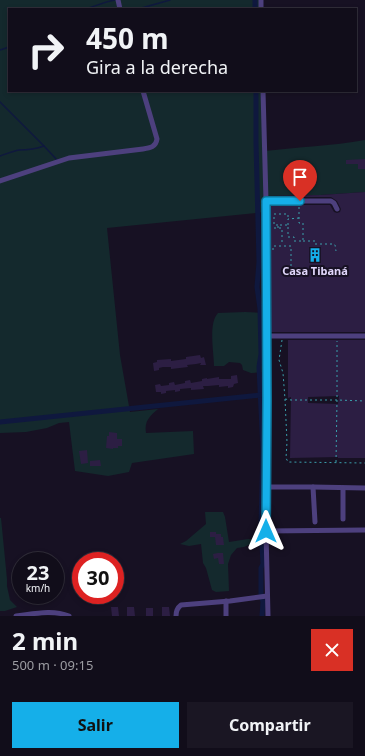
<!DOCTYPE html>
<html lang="es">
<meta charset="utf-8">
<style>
:root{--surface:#110d1a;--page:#1a1623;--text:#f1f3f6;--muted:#9c9ca2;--line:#302d39;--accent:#15afe9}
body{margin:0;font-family:"Noto Sans",sans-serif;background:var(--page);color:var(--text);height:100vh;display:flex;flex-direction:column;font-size:15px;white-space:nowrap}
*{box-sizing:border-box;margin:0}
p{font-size:13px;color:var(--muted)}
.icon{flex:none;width:22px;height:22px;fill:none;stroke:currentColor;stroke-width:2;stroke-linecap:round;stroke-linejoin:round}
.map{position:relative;height:616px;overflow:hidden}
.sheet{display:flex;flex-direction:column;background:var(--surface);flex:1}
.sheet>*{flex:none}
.top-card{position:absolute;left:8px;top:8px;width:349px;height:84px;border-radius:0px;box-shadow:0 2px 6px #0003,0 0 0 1px var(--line);background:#110d1a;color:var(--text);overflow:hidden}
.speed{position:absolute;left:12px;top:552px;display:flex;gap:8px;font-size:20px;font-weight:700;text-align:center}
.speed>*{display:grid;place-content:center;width:52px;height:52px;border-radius:50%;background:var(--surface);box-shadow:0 2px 6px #0003,0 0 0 1px var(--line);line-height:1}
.speed small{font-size:10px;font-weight:400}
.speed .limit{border:6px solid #d22;background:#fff;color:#111}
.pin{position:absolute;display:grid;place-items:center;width:34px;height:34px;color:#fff;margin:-41px -17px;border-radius:50% 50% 50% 0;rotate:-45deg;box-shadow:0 0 4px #0007}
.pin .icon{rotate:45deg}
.me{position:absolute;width:44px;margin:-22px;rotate:0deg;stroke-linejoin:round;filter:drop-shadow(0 0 3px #0008)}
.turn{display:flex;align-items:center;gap:14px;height:84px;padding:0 12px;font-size:18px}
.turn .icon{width:52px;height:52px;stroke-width:2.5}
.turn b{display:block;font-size:28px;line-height:34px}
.round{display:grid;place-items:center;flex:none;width:42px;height:42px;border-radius:0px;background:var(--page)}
.head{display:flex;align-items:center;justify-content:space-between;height:68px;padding:0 12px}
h1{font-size:24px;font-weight:700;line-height:30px}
.action{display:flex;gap:8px;margin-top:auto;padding:8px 12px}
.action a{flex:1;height:46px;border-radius:0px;background:var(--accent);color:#111;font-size:16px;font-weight:700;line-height:46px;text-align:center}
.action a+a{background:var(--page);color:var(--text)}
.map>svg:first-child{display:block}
</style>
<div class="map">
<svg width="365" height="616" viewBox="0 0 365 616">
<rect width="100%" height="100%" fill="#171123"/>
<!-- green -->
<g fill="#14292d">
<path d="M0,0H261V9H9V91H263L265,151C298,147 332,146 365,140V192L321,195L265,196V212L107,228L120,355L130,412L158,409C150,416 144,421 146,433L193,431L194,454L132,463L129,472L108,476L75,471L69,422L59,423L47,428L26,432L0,433Z"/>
<path d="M245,312L266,313V372L251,373L243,370L242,365L240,363L229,362L224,366H214C214,353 208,323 218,313Z"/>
<path d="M205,512H223L225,517L229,542L248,539L267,540V544L253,543L244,547L237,548L231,555L228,564L229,591L216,592L212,590L206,568L203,563L201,544L189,546L180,544L186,541L206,524Z"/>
<path d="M0,518H1L7,579V586L10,600L17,607L5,611H0Z"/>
</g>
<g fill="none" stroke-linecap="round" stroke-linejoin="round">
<!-- stream -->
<g stroke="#0f183e" stroke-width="1.5">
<path d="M85,9C96,6 104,2 115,0"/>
<path d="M138,9L170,0"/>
<path d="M0,50L9,47"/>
<path d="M0,102L44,146L58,161"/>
<path d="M0,156C6,154 13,151 19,150C27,150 36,149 44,146"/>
</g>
<!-- canal -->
<g stroke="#0f183e" stroke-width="5">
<path d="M255,0V9"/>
<path d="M256,91V142L259,262L257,287L260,309L261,354L259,367L263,451L261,524L263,564L261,568V594L263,602L262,616"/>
<path d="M0,422L261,395"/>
</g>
</g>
<!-- building -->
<g fill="#2c1e43" fill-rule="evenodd">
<path d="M365,159V169H358V164H346V160Z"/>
<path d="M365,192V332H271L270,205H330L334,212L337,213L340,212L341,209L337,201L331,197H270V196L321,195Z"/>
<path d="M288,340H365V458H338V457L290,458L291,397L288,398ZM339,396L338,404L308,403V397Z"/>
<path d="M200,355L201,358L204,357L206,365H200L201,363L196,364L187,365L188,367L171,369V367H163L159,368V370L154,371L153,363L157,362V360L171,359V361L186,359V357Z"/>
<path d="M237,375L238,383L234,384L233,387L228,388V386L219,387V385L208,386H203L204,389L191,390V388L180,389V391L175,392V390L166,391V393L161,394V392H156L155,385L160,384L161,386L169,385V383L174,382L175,385L185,383V381L190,380L191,383L202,381V379L207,378V379L219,377V379H231V376Z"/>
<path d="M109,432L117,433V439H122V446H118V448H113V449L106,448L107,436H109Z"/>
<path d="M87,450L88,463L81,464L79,451Z"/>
<path d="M100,460L101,466H90V461Z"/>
<path d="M210,532H216V534H221V537H223L224,545H216L215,537H210Z"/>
<path d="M218,553H223L224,564H219L218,558L214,559L213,554Z"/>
<path d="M111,607H118L119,616H112Z"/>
<path d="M127,607H134L135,616H127Z"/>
<path d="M162,607H169L170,616H162Z"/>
<rect x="146" y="608" width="7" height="8"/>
</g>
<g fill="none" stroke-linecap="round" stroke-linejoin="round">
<!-- path -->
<g stroke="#3a9fac" stroke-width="1" stroke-dasharray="2 3" stroke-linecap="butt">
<path d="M278,225H274V214H288V219"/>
<path d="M288,225V219L299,218"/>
<path d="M274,228H282V245"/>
<path d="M278,228V225H288V237H294V241H303V223H299V205"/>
<path d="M303,241H315V244H334L335,245L336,251"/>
<path d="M273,250V246H291V266"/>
<path d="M282,340L279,360L283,373L285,399L291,400H337V341"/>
<path d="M285,399L287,442L286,458L288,462L365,463"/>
<path d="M336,462L337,400L365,401"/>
</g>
<!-- minor -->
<g stroke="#4d407e" stroke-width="5">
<path d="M118,0L120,9"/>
<path d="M261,0V9"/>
<path d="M263,91L266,201L267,401L266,531L268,616"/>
<path d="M0,181L69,158L143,149C150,148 156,147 157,139L143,91"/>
<path d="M266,201H331L334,203L337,209"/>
<path d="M266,336H365"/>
<path d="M267,487H313L365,488"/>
<path d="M313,487L315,522"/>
<path d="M343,519V488"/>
<path d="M266,531L365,530"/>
<path d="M16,616C33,614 52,609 69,616"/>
<path d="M176,616C176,611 177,608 181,605L230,601L267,596"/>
<path d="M226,616V601"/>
</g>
</g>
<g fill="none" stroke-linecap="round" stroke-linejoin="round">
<defs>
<path id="route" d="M266,531L267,401L266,201H300"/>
</defs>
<!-- route casing -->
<use href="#route" stroke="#0e7297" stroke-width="10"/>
<!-- route -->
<use href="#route" stroke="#15afe9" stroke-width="7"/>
</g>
<!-- icons -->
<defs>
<symbol id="building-bare" viewBox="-9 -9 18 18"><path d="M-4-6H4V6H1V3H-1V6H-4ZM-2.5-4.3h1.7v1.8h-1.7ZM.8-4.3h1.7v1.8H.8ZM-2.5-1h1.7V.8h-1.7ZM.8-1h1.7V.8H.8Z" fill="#15afe9" stroke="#171123" stroke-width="2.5" paint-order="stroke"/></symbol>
</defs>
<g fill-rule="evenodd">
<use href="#building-bare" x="305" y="245" width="20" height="20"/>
</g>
<g text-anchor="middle" stroke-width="4" stroke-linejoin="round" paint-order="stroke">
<!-- poi labels -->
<g font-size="11" font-weight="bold" fill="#e1d7fb" stroke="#171123">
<text x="315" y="275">Casa Tibaná</text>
</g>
</g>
</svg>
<div class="speed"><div>23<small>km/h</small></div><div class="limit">30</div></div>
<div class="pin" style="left:300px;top:201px;background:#d93025"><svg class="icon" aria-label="arrive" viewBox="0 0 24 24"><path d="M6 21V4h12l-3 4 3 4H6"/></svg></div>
<svg class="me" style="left:266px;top:531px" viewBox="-20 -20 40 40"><path d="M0-17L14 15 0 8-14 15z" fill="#15afe9" stroke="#fff" stroke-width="4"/></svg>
<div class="top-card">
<div class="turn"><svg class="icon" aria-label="right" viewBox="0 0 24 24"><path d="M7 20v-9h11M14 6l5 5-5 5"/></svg><div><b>450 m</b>Gira a la derecha</div></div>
</div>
</div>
<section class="sheet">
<div class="head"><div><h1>2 min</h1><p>500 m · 09:15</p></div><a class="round" style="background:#d93025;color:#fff"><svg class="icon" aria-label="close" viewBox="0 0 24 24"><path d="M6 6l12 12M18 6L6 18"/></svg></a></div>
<div class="action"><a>Salir</a><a>Compartir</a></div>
</section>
